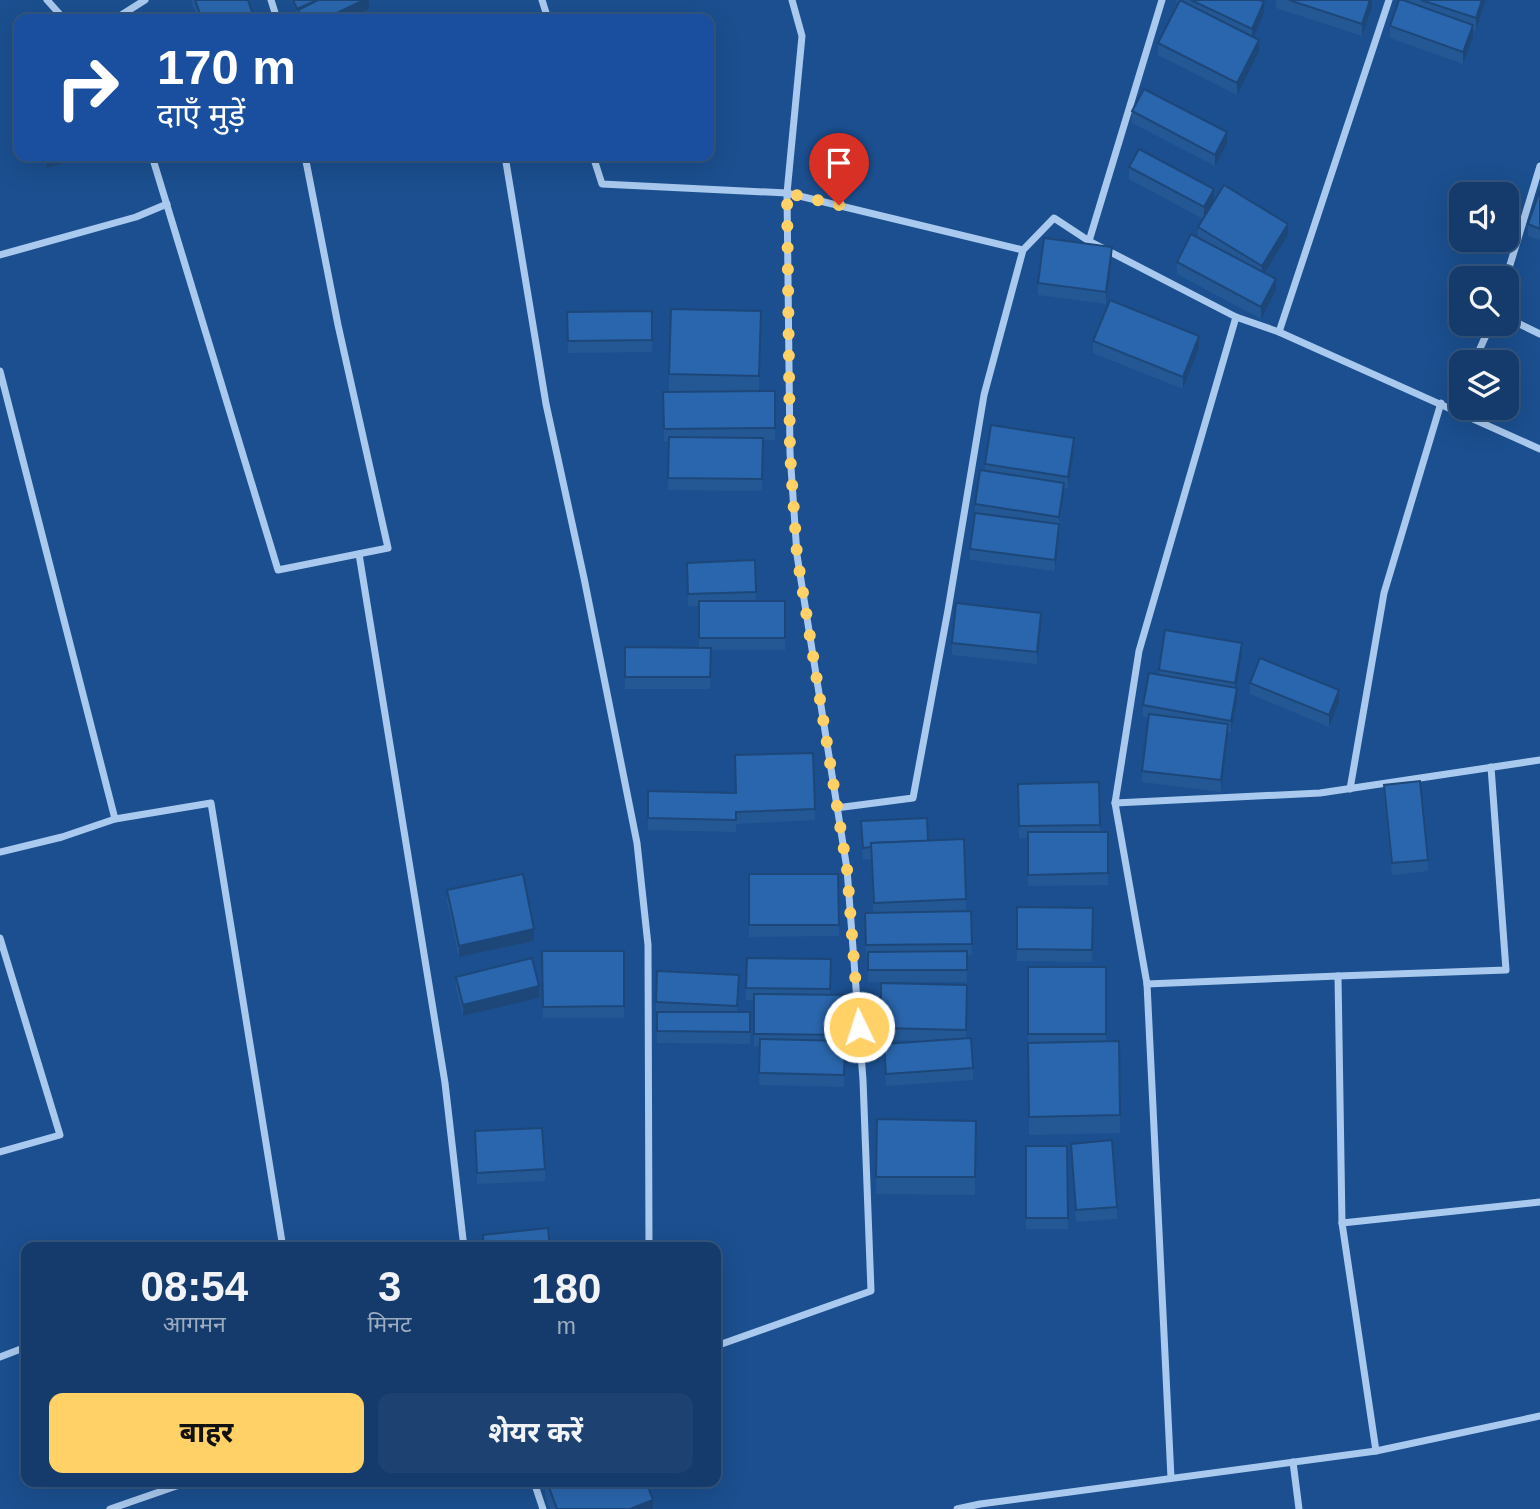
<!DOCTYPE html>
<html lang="hi">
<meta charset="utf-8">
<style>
:root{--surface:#143b6b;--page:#1d4271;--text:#f1f3f6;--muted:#9dadc1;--line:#33557e;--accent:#ffd166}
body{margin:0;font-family:Helvetica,"Noto Sans Devanagari",sans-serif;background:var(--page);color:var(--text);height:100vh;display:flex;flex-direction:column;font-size:26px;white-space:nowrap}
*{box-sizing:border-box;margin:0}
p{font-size:23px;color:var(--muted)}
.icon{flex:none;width:38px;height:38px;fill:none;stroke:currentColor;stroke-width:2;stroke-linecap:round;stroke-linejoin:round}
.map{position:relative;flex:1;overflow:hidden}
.panel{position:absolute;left:21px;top:1242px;width:700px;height:245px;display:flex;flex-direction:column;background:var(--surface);border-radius:14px;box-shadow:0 7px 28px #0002,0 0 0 2px var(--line)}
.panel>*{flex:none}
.hud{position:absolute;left:14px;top:14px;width:700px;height:147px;border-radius:14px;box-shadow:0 7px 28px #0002,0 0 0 2px var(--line);background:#1a4fa0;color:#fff;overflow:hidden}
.buttons{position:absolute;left:1449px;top:182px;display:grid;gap:14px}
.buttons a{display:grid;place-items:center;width:70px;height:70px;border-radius:14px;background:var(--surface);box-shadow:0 7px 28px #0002,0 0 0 2px var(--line);font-size:35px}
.pin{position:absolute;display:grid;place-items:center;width:60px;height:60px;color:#fff;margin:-72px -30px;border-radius:50% 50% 50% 0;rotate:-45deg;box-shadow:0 0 7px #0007}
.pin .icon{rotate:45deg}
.me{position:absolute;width:77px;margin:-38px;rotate:356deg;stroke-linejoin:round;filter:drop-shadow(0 0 5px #0008)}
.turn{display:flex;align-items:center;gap:24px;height:147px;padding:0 28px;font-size:32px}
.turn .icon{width:91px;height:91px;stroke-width:2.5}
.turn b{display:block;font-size:49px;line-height:60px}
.eta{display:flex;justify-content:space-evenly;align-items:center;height:119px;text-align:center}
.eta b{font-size:42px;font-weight:700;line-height:49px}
.cta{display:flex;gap:14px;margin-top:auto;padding:14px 28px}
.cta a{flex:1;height:80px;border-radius:14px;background:var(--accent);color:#111;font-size:28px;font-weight:700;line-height:80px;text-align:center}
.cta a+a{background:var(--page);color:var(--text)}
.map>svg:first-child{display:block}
</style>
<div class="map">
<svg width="1540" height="1509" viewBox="0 0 1540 1509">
<rect width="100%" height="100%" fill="#1b4f8f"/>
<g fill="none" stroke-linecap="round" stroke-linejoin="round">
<!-- minor -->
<g stroke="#a9c9ee" stroke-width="7">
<path d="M47,0L64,19"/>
<path d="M271,0L277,19"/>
<path d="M542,0L548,19"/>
<path d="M115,19L145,0"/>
<path d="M152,156L278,570L388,548L338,325L305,156"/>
<path d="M505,156L546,404L584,578L637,843L648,945L649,1248"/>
<path d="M593,156L602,184L787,193L1023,250"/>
<path d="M1089,241L1162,0"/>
<path d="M0,255L136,217L167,204"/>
<path d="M1506,278L1540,166"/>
<path d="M1507,318L1540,334"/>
<path d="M1279,332L1389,0"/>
<path d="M1474,362L1491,324"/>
<path d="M0,371L115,819L211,803L283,1248"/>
<path d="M1454,409L1461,393"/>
<path d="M359,554L445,1083L464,1248"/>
<path d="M1350,789L1384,593L1441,403"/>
<path d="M1115,803L1320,793L1540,760"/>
<path d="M836,808L913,798L948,610L984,395L1023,250L1054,218L1089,241L1236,317L1279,332L1540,449"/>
<path d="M0,852L62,837L115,819"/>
<path d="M0,938L60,1135L0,1152"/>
<path d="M1338,976L1506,970L1491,767"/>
<path d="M1147,984L1338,976L1342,1223"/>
<path d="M716,1346L871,1291L863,1080L847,869L797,555L790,453L787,193L802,36L792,0"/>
<path d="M0,1357L26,1347"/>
<path d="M1376,1451L1342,1223L1540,1202"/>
<path d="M1293,1462L1299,1509"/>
<path d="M1171,1478L1147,984L1115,803L1139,651L1236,317"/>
<path d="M534,1482L543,1509"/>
<path d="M110,1509L188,1482"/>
<path d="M957,1509L980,1504L1376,1451L1540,1416"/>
</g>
</g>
<!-- wall -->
<g fill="#245895">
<path d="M191,0H248L254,19H198Z"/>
<path d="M291,0H369V9L348,19H298V15Z"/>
<path d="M1176,0H1260L1264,13L1253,37L1259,52L1237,95L1158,55V43L1177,5Z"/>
<path d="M1276,0H1372V8L1362,36L1276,8Z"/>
<path d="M1399,0H1486L1476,30L1473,29V37L1463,64L1390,38V26Z"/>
<path d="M1132,111L1227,144L1215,166L1132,123Z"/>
<path d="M43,156H93L46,168Z"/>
<path d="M1129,167L1214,200L1208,212L1288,235L1265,274L1276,291L1261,319L1177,274V262L1198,238V227L1203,219L1129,179Z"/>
<path d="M1540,190V240L1528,236V224Z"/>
<path d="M1112,259L1106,304L1038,295V283Z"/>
<path d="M652,311V352L568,353L567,312Z"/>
<path d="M761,311L759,391H775V440H763L762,491L668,490L669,441H664L663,392H688L669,391V374Z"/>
<path d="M1093,341L1199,348L1183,389L1093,353Z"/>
<path d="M1074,450L1068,489L1064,488L1055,571L970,560V549L975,513V504L985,470V464Z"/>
<path d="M755,560L756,601H785V650H711L710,689H625V647L699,648V606H688L687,563Z"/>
<path d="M1041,625L1037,664L952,655V643Z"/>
<path d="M1242,655L1236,688L1237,700L1231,732H1228L1221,792L1142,782V771L1148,718L1143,717V705L1159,675V670Z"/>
<path d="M1250,683L1339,702L1329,727L1250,694Z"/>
<path d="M813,753L815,820L736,824V832L648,830V791L736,793Z"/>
<path d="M1099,782L1100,832H1108V885L1028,886V838H1019L1018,784Z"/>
<path d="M1384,785L1428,860V871L1392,875L1384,797Z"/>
<path d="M861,821L928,841L966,899V912L971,911L972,955L967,956V982H868V957H866L865,913H873L871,859H863Z"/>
<path d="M749,874H838L839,936L749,937Z"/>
<path d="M447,890L534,941L459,957L447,902Z"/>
<path d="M1017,907L1093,908L1092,962L1017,961Z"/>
<path d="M542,951H624V1018H543Z"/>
<path d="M747,958L831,959L830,995H850V1047H845L844,1087L759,1085L760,1046H754V1000H746Z"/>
<path d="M1028,967H1106V1042L1119,1041L1120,1133L1029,1135L1028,1051Z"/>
<path d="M456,977L539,998L463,1016L456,988Z"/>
<path d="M881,983L967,985L966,1038L973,1068V1080L886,1086L884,1044L932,1041L881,1040Z"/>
<path d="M739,987L737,1012H750V1044L657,1043V1014H656V1002Z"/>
<path d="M877,1119L976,1121L975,1195L876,1194Z"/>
<path d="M475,1131L545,1169V1181L477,1184Z"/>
<path d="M1071,1144L1117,1207V1219L1076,1222Z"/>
<path d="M1026,1146H1067L1068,1229H1026Z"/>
<path d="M545,1482H646L653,1509H550L545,1495Z"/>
</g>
<!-- shaded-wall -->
<g fill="#1d4779">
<path d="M364,0H369V9L348,19H324Z"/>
<path d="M1370,0H1372V8L1362,36V24Z"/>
<path d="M1482,0H1486L1476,30V18Z"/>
<path d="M1264,2V13L1252,41V29Z"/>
<path d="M1473,25V37L1463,64V52Z"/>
<path d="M1259,40V52L1237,95V83Z"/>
<path d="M1227,132V144L1215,166V155Z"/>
<path d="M46,156H93L46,168Z"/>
<path d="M1214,189V200L1204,219V207Z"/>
<path d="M1288,224V235L1262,278V266Z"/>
<path d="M1112,247V259L1106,304V292Z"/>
<path d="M1276,279V291L1261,319V307Z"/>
<path d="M1199,336V348L1183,389V377Z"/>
<path d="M1074,438V450L1068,489V477Z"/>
<path d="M1064,483V494L1059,524V536L1055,571V560L1059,528V517Z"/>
<path d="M1041,613V625L1037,664V652Z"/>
<path d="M1242,643V655L1235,695V683Z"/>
<path d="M1237,688V700L1231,732V721Z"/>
<path d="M1339,690V702L1329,727V715Z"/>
<path d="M1228,724V735L1221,792V780Z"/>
<path d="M534,929V941L459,957V946Z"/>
<path d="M539,986V998L463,1016V1005Z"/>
<path d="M653,1500V1509H630Z"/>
</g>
<!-- building -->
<g fill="#2a66ad" stroke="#1d4779" stroke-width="2">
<path d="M195,0H248L254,18L202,19Z"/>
<path d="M293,0H317L297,9Z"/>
<path d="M318,0H364L324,19H302L298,10Z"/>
<path d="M1180,0L1259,40L1237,83L1158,43Z"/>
<path d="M1191,0H1260L1264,2L1252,29Z"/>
<path d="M1289,0H1370L1362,24Z"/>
<path d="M1399,0H1403L1473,25L1463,52L1390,26Z"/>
<path d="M1421,0H1482L1476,18Z"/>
<path d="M1144,89L1227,132L1215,155L1132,111Z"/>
<path d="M1139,149L1214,189L1204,207L1129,167Z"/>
<path d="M1224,185L1288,224L1262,266L1198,227Z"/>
<path d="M1540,190V229L1528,224Z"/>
<path d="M1191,234L1276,279L1261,307L1177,262Z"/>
<path d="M1044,238L1112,247L1106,292L1038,283Z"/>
<path d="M1110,300L1199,336L1183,377L1093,341Z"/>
<path d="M671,309L761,311L759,376L669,374Z"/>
<path d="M652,311V340L568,341L567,312Z"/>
<path d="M775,391V428L664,429L663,392Z"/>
<path d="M991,425L1074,438L1068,477L985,464Z"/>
<path d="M669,437L763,438L762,479L668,478Z"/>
<path d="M980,470L1064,483L1059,517L975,504Z"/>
<path d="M975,513L1059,524L1055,560L970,549Z"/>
<path d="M755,560L756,592L688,594L687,563Z"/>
<rect x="699" y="601" width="86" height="37"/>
<path d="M956,603L1041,613L1037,652L952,643Z"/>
<path d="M1165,630L1242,643L1235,683L1159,670Z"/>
<path d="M625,647L711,648L710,677H625Z"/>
<path d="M1260,658L1339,690L1329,715L1250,683Z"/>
<path d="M1149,673L1237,688L1231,721L1143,705Z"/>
<path d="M1149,714L1228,724L1221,780L1142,771Z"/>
<path d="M813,753L815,809L736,812V820L648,818V791L736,793L735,755Z"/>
<path d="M1420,781L1428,860L1392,863L1384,785Z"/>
<path d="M1099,782L1100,825L1019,826L1018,784Z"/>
<path d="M927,818L928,841L871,843V847L863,848L861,821Z"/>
<path d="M1028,832H1108V873L1028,875Z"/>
<path d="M964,839L966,899L874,903L871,843Z"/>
<path d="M523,874L534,929L459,946L447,890Z"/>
<path d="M749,874H838L839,925H749Z"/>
<path d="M1017,907L1093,908L1092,950L1017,949Z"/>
<path d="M971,911L972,944L866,945L865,913Z"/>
<path d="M542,951H624V1006L543,1007Z"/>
<path d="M967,951V970H868V952Z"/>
<path d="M532,958L539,986L463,1005L456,977Z"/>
<path d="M747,958L831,959L830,989L746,988Z"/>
<rect x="1028" y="967" width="78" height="67"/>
<path d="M657,971L739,975L737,1006L656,1002Z"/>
<path d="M881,983L967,985L966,1030L881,1028Z"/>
<path d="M754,994L850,995V1035L754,1034Z"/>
<path d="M657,1012H750V1032L657,1031Z"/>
<path d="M971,1038L973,1068L886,1074L884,1044Z"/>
<path d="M760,1039L845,1041L844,1075L759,1073Z"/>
<path d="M1119,1041L1120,1115L1029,1117L1028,1043Z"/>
<path d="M877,1119L976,1121L975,1177H876Z"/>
<path d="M542,1128L545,1169L477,1173L475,1131Z"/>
<path d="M1112,1140L1117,1207L1076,1210L1071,1144Z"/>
<path d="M1026,1146H1067L1068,1218H1026Z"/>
<path d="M548,1228L550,1248H484L483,1235Z"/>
<path d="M547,1482H646L653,1500L630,1509H557Z"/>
</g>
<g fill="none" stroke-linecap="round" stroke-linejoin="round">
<!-- route -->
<path stroke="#ffd166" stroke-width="12" stroke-dasharray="0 21.6" d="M839,205L787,193L790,453L797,555L847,869L859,1027"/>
</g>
</svg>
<div class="buttons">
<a><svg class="icon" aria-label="sound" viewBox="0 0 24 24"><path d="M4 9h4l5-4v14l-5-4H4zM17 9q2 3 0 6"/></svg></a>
<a><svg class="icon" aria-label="search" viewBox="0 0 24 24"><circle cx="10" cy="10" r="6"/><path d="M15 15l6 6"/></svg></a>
<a><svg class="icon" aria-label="layers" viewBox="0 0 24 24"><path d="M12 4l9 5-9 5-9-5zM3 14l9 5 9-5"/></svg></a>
</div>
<div class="pin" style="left:839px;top:205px;background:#d93025"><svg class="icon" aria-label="arrive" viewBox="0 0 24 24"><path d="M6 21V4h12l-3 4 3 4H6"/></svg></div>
<svg class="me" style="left:859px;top:1027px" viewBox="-20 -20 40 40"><circle r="17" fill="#ffd166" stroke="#fff" stroke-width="3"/><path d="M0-11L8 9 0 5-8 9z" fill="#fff"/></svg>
<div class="hud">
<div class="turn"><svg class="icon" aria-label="right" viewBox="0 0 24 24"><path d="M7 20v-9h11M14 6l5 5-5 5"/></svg><div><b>170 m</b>दाएँ मुड़ें</div></div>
</div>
<section class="panel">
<div class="eta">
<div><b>08:54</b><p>आगमन</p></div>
<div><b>3</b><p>मिनट</p></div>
<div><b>180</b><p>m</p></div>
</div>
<div class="cta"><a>बाहर</a><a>शेयर करें</a></div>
</section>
</div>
